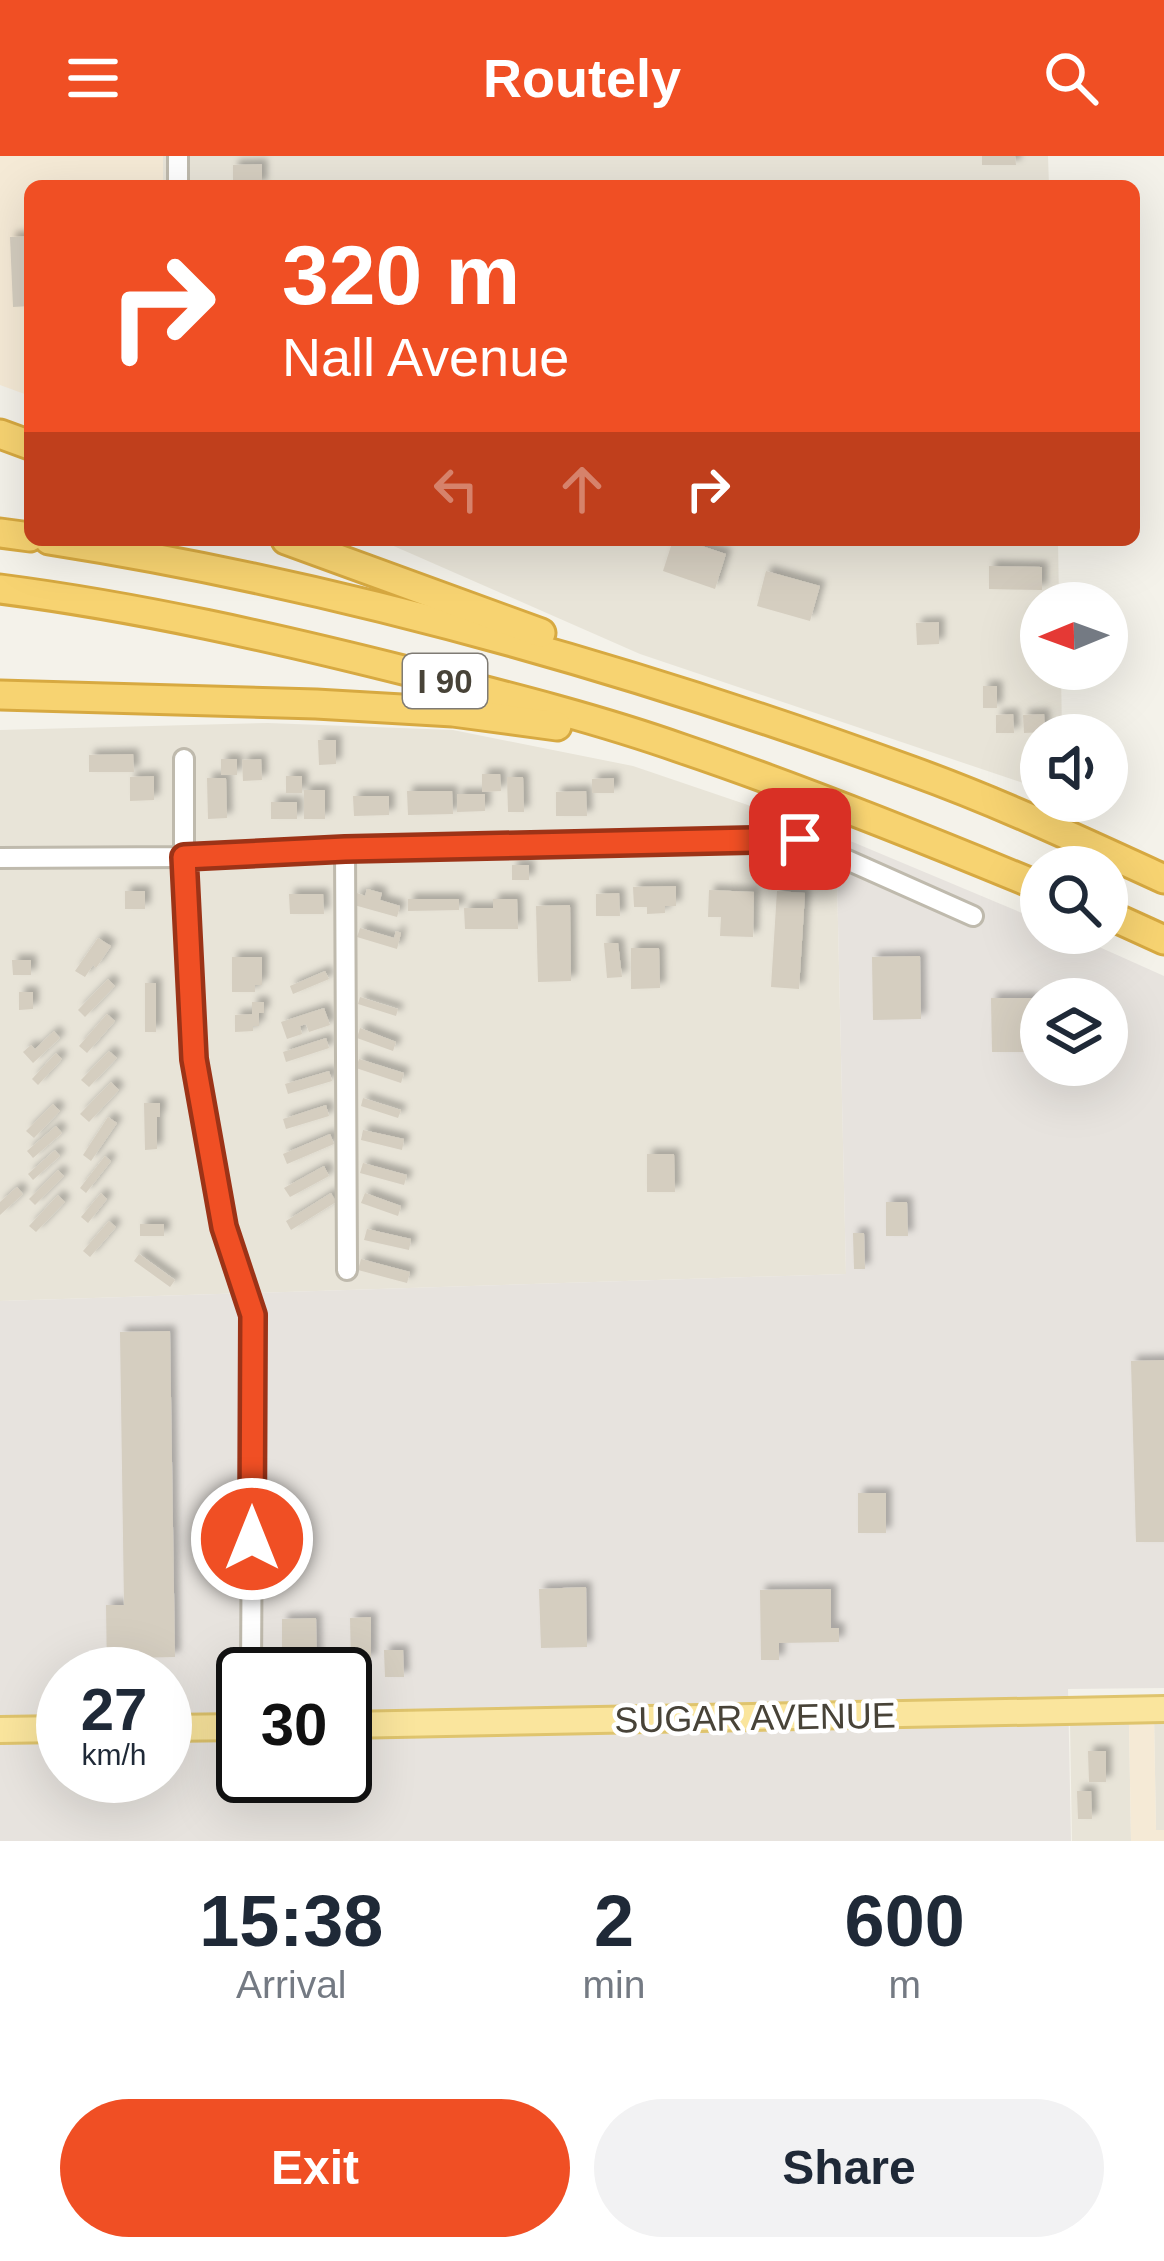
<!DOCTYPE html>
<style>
:root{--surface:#fff;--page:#f2f2f3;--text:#1f2937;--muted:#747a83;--accent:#f04f24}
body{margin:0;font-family:Helvetica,sans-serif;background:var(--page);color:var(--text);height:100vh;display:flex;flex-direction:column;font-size:45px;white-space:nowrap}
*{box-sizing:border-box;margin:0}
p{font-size:39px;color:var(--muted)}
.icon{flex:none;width:66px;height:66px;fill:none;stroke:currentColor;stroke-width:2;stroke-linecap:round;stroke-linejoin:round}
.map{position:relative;height:1685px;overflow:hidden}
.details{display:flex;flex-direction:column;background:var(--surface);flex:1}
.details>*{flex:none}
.banner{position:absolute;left:24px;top:24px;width:1116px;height:366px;border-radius:18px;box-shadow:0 12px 48px #0002;background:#f04f24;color:#fff;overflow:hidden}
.needle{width:78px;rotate:269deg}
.tools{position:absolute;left:1020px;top:426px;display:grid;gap:24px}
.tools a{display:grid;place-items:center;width:108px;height:108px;border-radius:50%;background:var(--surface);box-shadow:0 12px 48px #0002;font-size:60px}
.speed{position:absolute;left:36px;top:1491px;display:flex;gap:24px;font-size:60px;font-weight:700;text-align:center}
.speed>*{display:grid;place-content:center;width:156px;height:156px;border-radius:50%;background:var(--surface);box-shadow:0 12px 48px #0002;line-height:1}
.speed small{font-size:30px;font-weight:400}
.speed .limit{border:6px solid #111;border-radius:18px;background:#fff;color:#111}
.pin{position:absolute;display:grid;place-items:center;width:102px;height:102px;color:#fff;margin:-51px;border-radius:24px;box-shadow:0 6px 18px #0006}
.me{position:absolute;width:132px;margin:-66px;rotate:0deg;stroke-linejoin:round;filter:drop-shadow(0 0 9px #0008)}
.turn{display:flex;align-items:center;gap:42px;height:252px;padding:0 60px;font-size:54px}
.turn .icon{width:156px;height:156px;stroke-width:2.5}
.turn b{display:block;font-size:84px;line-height:102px}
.lanes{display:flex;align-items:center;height:114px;padding:0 60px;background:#0003;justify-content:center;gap:60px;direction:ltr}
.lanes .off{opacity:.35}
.eta{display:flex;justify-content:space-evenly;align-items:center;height:204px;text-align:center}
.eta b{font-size:72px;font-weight:700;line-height:84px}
.primary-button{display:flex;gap:24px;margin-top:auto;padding:24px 60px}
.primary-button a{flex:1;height:138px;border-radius:72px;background:var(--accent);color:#fff;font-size:48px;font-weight:700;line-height:138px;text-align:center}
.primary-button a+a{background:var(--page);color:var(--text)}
header{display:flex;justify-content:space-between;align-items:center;height:156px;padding:0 60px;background:var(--accent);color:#fff;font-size:54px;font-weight:700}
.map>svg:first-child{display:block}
</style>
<header><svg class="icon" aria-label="menu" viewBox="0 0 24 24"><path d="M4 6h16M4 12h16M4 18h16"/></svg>Routely<svg class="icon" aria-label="search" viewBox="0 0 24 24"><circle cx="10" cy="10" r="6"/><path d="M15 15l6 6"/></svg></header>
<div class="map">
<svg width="1164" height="1685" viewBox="0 0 1164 1685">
<defs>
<filter id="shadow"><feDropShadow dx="5.5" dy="-5.5" stdDeviation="3" flood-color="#0004"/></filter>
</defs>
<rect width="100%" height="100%" fill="#f4f2ea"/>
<!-- residential -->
<g fill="#e8e4d8">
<path d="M163,0H1048L1049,30H163Z"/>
<path d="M380,384H1058L1059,447H1041V513H1061L1062,579H1041V633L640,498Z"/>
<path d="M268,567L453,574L633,610L836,679L846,1118L0,1145V574Z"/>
<path d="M1154,1560H1164V1674L1156,1675Z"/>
<path d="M1129,1565L1131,1685H1072L1070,1566Z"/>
</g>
<!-- commercial -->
<g fill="#f5ead6">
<path d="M0,0H163V30H30V240L0,229Z"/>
<path d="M1154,1560L1156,1674H1164V1685H1131L1129,1565Z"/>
</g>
<!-- industrial -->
<path fill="#e7e3de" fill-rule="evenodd" d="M836,679L1041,765V777H1068L1164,820V1532L1068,1533L1071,1685H0V1145L846,1118ZM1041,843H1107V909H1041ZM63,1518H165V1620H63ZM243,1518H345V1620H243Z"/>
<!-- building -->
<g fill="#d5cec0" filter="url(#shadow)">
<path d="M982,0H1015L1016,9H982Z"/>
<path d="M262,8V30H233V9Z"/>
<path d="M30,80V150L13,151L10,81Z"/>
<path d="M673,384H684L726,398L715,433L663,415Z"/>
<path d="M989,410L1042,411V434L989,433Z"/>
<path d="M766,415L820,430L810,465L757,450Z"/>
<path d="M1037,457L1038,481H1026L1025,458Z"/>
<path d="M939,466V488L917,489L916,467Z"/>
<rect x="983" y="530" width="14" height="22"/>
<path d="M1013,558L1014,577H996V559Z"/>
<path d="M1044,558L1045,576L1024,577L1023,559Z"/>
<path d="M318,584H336V608L319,609Z"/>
<path d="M133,598L134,616H89V599Z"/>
<rect x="221" y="603" width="16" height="16"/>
<path d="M261,603L262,624L243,625L242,604Z"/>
<path d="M482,618H500L501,635L482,636Z"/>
<path d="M154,620V644L130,645V621Z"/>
<rect x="286" y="620" width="16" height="17"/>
<path d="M507,621H523L524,656H508Z"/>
<path d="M207,622H226L227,662L208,663Z"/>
<path d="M614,622V637H592V623Z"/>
<rect x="304" y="634" width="21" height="29"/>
<path d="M407,635H452L453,658L408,659Z"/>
<path d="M586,635L587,660H556V636Z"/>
<path d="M457,638H485V655L457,656Z"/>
<path d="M353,640H389V659L354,660Z"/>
<rect x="271" y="646" width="26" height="17"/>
<rect x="512" y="709" width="17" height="15"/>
<path d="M676,730V750H665V757L647,758V751H634L633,731Z"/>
<path d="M367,733L382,737L380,744L400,750L397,761L354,749L357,737L365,740Z"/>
<path d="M709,734L754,736L753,781L720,780L721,761H708Z"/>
<rect x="125" y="735" width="20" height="18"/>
<path d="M777,735L805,737L799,833L771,831Z"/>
<path d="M619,737L620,760H596V738Z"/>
<path d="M289,738H323L324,758H290Z"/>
<path d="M408,743H459V754L408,755Z"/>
<path d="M493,743H517L518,773H465L464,752H493Z"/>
<path d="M570,749L571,825L538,826L536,750Z"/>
<path d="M360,772L394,782L396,775L401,777L397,793L357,781Z"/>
<path d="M98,782L111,790L96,812L93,809L85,821L75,815Z"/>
<path d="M604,787H618L622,821L607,822Z"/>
<path d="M631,792H659L660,832L631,833Z"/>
<path d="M920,800L921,863L873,864L872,801Z"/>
<path d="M232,801H262V829H255V836H232Z"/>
<path d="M12,804H31V819H13Z"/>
<path d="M325,815L329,823L293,838L290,830Z"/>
<path d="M108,823L115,830L85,861L78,854Z"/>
<rect x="145" y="827" width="11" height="49"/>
<path d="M19,836H33V853L19,854Z"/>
<path d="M360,841L398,853L396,860L358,848Z"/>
<path d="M991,842H1033V896H992Z"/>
<path d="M252,846H264V857H259V870H253V875L235,876V859L252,858Z"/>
<path d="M324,852L330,869L309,876L306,868L300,870L302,878L287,883L281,866Z"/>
<path d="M107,858L115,865L87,897L79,890Z"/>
<path d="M360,872L396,886L393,895L357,882Z"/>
<path d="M54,875L60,882L33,907L23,896L31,889L35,893Z"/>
<path d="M326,882L329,892L286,906L283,896Z"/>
<path d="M109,895L117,902L89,931L81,924Z"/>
<path d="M56,897L62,903L38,929L32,923Z"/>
<path d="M359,903L404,917L401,927L356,912Z"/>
<path d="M329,915L332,925L288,938L285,928Z"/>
<path d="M111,926L119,934L89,966L80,958Z"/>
<path d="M363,942L401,954L398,962L361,950Z"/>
<path d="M144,947H160V961H157V993L145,994Z"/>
<path d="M53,948L60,955L34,982L26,975Z"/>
<path d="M326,949L329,960L286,973L283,963Z"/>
<path d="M108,961L117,967L91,1005L83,999Z"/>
<path d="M56,970L62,977L33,1002L27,995Z"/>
<path d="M363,974L404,983L402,994L361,984Z"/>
<path d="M330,978L334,988L287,1008L283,998Z"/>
<path d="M55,994L60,1000L33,1024L28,1018Z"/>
<path d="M647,998H674L675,1036H647Z"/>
<path d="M105,1000L111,1005L86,1037L80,1032Z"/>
<path d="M363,1007L407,1019L404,1029L360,1017Z"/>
<path d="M324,1010L329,1020L290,1041L284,1032Z"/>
<path d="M58,1014L64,1020L35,1049L29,1043Z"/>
<path d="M17,1031L23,1038L0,1059V1046Z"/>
<path d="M101,1037L107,1043L88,1067L81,1061Z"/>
<path d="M331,1037L336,1046L291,1074L286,1065Z"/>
<path d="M365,1037L401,1050L398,1060L361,1047Z"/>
<path d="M58,1039L65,1046L36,1076L29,1070Z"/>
<path d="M886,1046H907L908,1080H886Z"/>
<path d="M109,1065L116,1071L90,1101L83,1095Z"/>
<rect x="140" y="1068" width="24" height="12"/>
<path d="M367,1073L411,1083L409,1094L364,1084Z"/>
<path d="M853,1077H864L865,1113H854Z"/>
<path d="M139,1098L175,1124L170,1131L134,1105Z"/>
<path d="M361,1103L410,1116L407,1127L358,1114Z"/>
<path d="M170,1175L175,1501L127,1502V1518H107L106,1449H124L120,1176Z"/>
<path d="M1164,1204V1386H1136L1131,1205Z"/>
<rect x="858" y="1337" width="28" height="40"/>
<path d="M586,1431L587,1491L541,1492L539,1433Z"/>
<path d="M831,1433V1472H839V1486L779,1487V1504H761L760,1434Z"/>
<path d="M371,1461V1504H351L350,1462Z"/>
<path d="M316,1462L317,1511H282V1463Z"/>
<path d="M384,1494H403L404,1521H385Z"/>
<path d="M1088,1595H1106V1626H1089Z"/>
<path d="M1077,1635H1091L1092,1663H1078Z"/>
</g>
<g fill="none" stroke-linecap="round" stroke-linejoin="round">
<defs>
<g id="minor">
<path d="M178,0V30"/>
<path d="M184,603V701L194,903L224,1071L253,1158L251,1518"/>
<path d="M345,693L347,1114"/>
<path d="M0,702L184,701L345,693L800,683L973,760"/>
</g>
<g id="major">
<path d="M345,1569L1164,1553"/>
<path d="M165,1572L243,1571"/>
<path d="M0,1574L63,1573"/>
</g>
<g id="highway">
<path d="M0,278L30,289"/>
<path d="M0,377L30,381"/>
<path d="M49,384C343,430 632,513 912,615C998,646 1081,685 1164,723"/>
<path d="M286,384L541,477"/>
<path d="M0,433C139,451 276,482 411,516C502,539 595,562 683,593C804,634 923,682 1041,731"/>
<path d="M0,539L316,548L453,556L557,570"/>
<path d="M1107,758L1164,784"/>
</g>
</defs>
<!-- minor casing -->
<use href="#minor" stroke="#bfbaad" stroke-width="24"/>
<!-- major casing -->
<use href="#major" stroke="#dfc46d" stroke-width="30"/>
<!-- highway casing -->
<use href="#highway" stroke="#d7a941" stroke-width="33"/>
<!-- minor -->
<use href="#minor" stroke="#fff" stroke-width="18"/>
<!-- major -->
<use href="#major" stroke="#fae59d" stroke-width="24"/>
<!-- highway -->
<use href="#highway" stroke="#f7d371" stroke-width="27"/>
</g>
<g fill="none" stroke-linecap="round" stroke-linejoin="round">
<defs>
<path id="route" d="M252,1383L253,1159L224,1071L194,903L184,701L345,693L800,683"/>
</defs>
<!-- route casing -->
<use href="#route" stroke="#9c3317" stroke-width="30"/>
<!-- route -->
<use href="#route" stroke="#f04f24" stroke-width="21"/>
</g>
<g text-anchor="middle" stroke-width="9" stroke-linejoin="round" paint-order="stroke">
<!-- shield labels -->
<rect fill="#fff" stroke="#7f7b74" stroke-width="3" x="403" y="498" width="84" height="54" rx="9"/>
<g font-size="33" font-weight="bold" fill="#484338">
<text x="445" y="537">I 90</text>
</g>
<!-- street labels -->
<g font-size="36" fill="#484338" stroke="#fff">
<text transform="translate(755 1561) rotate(-1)" y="13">SUGAR AVENUE</text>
</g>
</g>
</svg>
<div class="tools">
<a><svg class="needle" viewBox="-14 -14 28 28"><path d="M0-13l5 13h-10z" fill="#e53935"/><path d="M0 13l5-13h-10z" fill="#747a83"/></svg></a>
<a><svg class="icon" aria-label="sound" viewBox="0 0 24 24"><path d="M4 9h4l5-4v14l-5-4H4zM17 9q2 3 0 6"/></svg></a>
<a><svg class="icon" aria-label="search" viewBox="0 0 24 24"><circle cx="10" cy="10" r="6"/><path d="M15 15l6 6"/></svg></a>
<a><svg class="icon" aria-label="layers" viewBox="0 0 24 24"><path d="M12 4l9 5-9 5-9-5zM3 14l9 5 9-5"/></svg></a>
</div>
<div class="speed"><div>27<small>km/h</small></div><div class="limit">30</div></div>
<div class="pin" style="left:800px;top:683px;background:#d93025"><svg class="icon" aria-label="arrive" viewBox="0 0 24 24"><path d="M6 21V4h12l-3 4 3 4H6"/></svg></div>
<svg class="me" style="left:252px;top:1383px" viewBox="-20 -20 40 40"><circle r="17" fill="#f04f24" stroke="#fff" stroke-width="3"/><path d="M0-11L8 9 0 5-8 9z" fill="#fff"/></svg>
<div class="banner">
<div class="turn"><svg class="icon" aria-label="right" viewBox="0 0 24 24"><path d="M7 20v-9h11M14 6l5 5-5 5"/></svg><div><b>320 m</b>Nall Avenue</div></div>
<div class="lanes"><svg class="icon off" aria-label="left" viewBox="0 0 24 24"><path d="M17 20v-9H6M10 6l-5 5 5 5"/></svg><svg class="icon off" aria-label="ahead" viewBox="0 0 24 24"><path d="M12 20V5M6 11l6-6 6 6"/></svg><svg class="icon" aria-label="right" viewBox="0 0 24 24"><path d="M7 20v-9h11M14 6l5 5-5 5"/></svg></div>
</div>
</div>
<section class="details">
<div class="eta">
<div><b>15:38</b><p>Arrival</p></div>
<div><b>2</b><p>min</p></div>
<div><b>600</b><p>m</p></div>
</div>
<div class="primary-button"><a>Exit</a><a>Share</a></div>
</section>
